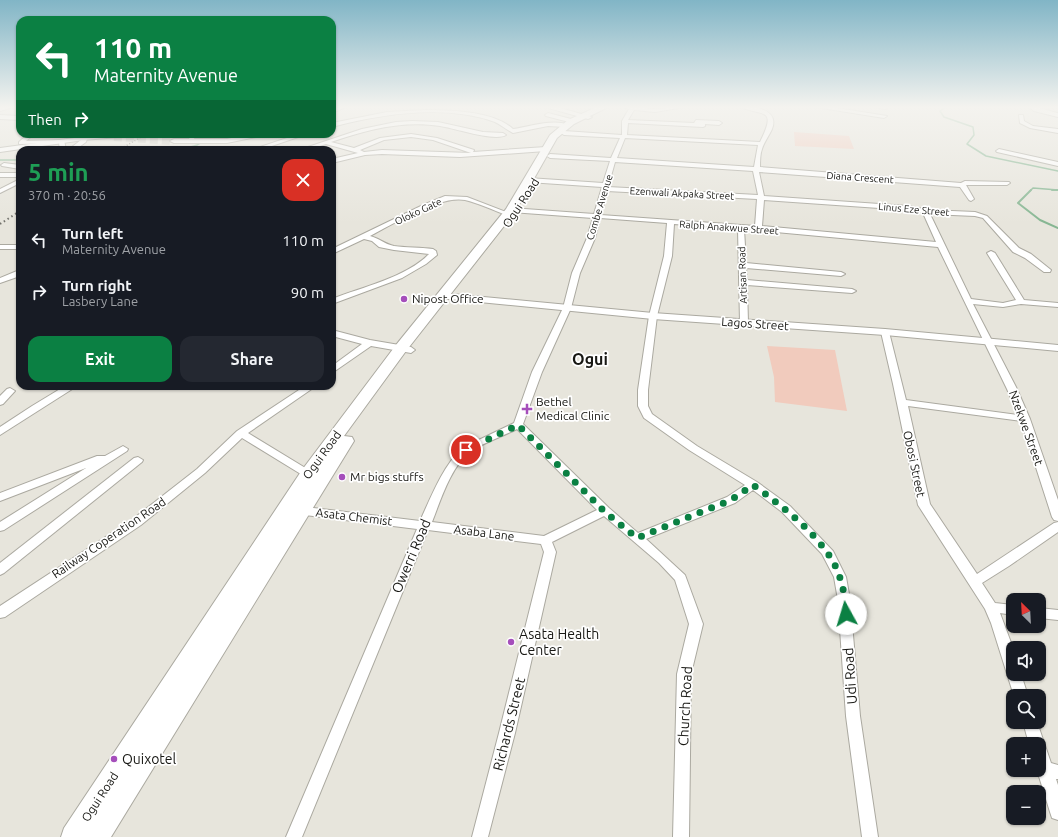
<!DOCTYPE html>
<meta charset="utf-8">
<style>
:root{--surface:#171b24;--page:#242831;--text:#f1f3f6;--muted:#9ea1a6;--accent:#0b8043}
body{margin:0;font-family:Ubuntu,sans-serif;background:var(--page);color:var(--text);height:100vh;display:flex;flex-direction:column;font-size:15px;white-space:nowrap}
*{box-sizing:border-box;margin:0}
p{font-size:13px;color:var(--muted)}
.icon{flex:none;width:22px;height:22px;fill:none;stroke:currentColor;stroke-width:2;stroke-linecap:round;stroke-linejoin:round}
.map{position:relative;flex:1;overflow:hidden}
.drawer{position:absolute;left:16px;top:146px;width:320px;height:244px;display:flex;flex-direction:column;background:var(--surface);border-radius:12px;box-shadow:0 1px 3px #0004}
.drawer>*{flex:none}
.top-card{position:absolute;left:16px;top:16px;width:320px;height:122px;border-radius:12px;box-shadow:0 1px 3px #0004;background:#0b8043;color:#fff;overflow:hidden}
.needle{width:26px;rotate:336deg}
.fabs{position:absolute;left:1006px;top:593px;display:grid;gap:8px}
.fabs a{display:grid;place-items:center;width:40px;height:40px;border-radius:8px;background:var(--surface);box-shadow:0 1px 3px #0004;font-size:20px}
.pin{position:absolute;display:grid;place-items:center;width:34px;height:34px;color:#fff;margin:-17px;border:2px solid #fff;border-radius:50%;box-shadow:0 1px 4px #0007}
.me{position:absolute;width:44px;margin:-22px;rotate:354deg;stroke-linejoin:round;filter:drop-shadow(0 0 3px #0008)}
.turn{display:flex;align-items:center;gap:14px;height:84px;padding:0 12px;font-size:18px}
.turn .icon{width:52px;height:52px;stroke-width:2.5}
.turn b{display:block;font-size:28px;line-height:34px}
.then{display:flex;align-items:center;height:38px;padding:0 12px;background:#0003;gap:8px;font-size:15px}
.round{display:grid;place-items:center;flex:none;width:42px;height:42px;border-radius:12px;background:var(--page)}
.head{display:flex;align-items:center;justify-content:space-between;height:68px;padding:0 12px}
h1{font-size:24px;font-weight:700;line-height:30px;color:#1e9e55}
.action{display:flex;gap:8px;margin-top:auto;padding:8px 12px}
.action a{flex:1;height:46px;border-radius:12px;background:var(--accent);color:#fff;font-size:16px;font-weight:700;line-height:46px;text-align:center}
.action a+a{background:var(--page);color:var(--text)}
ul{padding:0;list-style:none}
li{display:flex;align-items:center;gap:12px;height:52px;padding:0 12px}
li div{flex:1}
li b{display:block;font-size:15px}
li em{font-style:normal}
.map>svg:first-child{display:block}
</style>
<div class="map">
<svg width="1058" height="837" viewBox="0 0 1058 837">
<rect width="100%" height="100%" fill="#e7e5dc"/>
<!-- green -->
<g fill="#f1cbbd">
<path d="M794,132L849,136L854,149L795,146Z"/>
<path d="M767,346L835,350L847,411L775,402L774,377Z"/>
</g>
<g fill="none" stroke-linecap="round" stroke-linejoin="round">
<!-- stream-far1 -->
<g stroke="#86b692" stroke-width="1.5">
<path d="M947,106L940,111L944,117L973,127L974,135L967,144L986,156L1058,171"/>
<path d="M181,150L197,145L214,134"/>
<path d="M0,160H20"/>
<path d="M1030,191L1033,188L1058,190"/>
</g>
<!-- stream -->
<g stroke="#86b692" stroke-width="2">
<path d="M1031,190L1018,203L1040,220L1058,228"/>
<path d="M1052,190H1058"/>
</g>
<!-- secondary-tunnel -->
<path stroke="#c8c6be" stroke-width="8" stroke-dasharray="8 4" stroke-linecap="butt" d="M114,137L174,141"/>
<defs>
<g id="minor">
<path d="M8,106H16L0,111V108Z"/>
<path d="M589,106H597L602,109L600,110Z"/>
<path d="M620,106L655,109L690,106L655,112L634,110L628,120L694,123L696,120L719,121L722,123L719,125L705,124V126L703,127L628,123L627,135L760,142C778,106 762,117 738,106C751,106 780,108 772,129C769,136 764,142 762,149C760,154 760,161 760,167L961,183L965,181L1009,182L1010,183L1007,185H966L974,199L971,201L969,200L960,187L759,172L764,196L908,206L929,210L975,212L987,216L1019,248L1031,254L1051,270L1050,272H1044L1025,258L1013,252L983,218L975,216L930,214L971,299L1003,303L1016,300L987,253L991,251L995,253L1024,300L1058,303V307L1021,304L1003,307L973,304L1017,389L1030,419L1058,500V521L1054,520L1052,517L1021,421L908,406L930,504L977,574L1054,523L1058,522V532L1009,566L982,583L995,603L1013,605V615L1000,613L1013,648V674H1021L1028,696H1014L991,623L985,609L918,505L893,384L881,332L885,329L889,332L906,400L1018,415L1007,389L938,247L744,229L746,263L841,272L845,274L841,276L746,268L747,280L852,289L856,291L852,293L747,285L748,323L744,326L740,323L738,229L674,224L672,256L657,316L648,390V406L652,414L697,446L757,482L790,506L833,551L846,577L850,600L860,716L878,837H862L846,716L838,600L834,577L822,554L782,512L753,490L735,503L646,539L685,575L703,624L691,674L689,837H673L677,674L689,624L675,580L659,563L604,516L552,542L556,552L515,733L488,837H472L499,733L544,552L541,544L428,530L302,837H286L417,529L297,514L293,513L291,510L293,507L297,506L420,521C432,495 442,468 462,448L514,423L532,372L563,308L572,273L587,238L593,218L511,212L508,210L511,208L594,214L602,187L528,182L525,180L528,178L603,183L610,161L550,158L547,156L550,154L611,158L620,138L564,135L561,133L564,131L622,135V121L629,109ZM625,138L758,145L754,167L617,158ZM615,162L753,171L758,195L608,187ZM607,191L757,199L755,226L601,215ZM764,200L908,210L923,213L936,242L762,226ZM600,218L667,223L664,256L649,316L638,390V406L644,418L689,450L745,485L727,497L638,533L609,508L523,424L542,372L571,308L580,273L595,238ZM517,429L597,510L544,536L432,522C440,502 451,466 470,452C481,444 503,436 517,429Z"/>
<path d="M809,106H824L887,116L884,118Z"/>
<path d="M870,106H883L887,108L885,109Z"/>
<path d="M1028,106C1037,106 1048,111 1058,113V117L1034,111Z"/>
<path d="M425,110C450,110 494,111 513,129C527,127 555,118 568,125L565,127L548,126L513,133C507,130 501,125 495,122C445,104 381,114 332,127V123L387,112Z"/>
<path d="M548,113L571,119L572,120L569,122L546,116L545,115Z"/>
<path d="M0,115L20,116V120L0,119Z"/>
<path d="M1019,115H1023L1024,121L1033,126L1058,129V133L1030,128L1020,123Z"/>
<path d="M412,121L438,122L483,132L503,133L506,135C495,142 454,128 440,126C403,120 366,130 331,142L354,148L380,138L411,134L437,138L474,150L473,152L546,147L549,149L546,151L460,157L382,154L365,155L332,163V159L358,153L326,144L307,150H299L362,129L396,122ZM411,137L433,140L471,153L382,150L364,152L360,150L384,140Z"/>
<path d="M28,134H34L26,141L64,140L66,150H60L59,143L19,144V142Z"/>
<path d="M86,134H93L87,139L86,142L75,150H68L81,140L82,137Z"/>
<path d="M192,134H198L192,141L189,139Z"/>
<path d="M299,134H307L260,150H251Z"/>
<path d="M999,149L1058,162V166L997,152L996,151Z"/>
<path d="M4,163L20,165V169L2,166L1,165Z"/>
<rect x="0" y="173" width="20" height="4"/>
<path d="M20,179V183L0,193V189Z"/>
<path d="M445,196L467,197L511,214L506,215C493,210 478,203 465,200C440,195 393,224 370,236C379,238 384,244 394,246C406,248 420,247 433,249L436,251L437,255L426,264L402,278L332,304V299C362,287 407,277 429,254L394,250L379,247L372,241L364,239L332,254V249L423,205Z"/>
<rect x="0" y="245" width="20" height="4"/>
<path d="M17,271H20V276L0,283V278Z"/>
<path d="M332,330L370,340L411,347L415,350L411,353L371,346L332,373V366L362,344L332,336Z"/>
<path d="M65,386H77L0,435V427L32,406Z"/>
<path d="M305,386H316L248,433L312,472L313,474L312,476H304L242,438L205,473L141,525L5,617L0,618V606L133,519L197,469L237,431Z"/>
<path d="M10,388L15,391L3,404L0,405V396L7,389Z"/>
<path d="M123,446L128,449L127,451L4,530L0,531V522L86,468L0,501V493L97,456H105Z"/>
<path d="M138,457L143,460L142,462L4,573L0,575V563L134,458Z"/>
<path d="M1039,608L1058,610V620L1039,618Z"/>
<path d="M1023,722H1037L1051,763L1058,765V779H1056L1058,785V820L1052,818L1050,812L1037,770H1039V744H1029Z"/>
</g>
<path id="tertiary" d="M442,293L653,313L885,329L1058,345V351L885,335L653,319L438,298L437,296Z"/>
<g id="secondary">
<path d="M338,106H348L332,113V109Z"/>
<path d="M541,106H553L592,117L588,119Z"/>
<path d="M104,134L122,135L118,137L84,140L0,152V148Z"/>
<path d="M250,134H265L261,136L227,143H174L170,141L174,139H227Z"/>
</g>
<path id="primary" d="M599,106H610L574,124L557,138L515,212L406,351L344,436L352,437L354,441L111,837H61L64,828L302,470L396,345L506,209L550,135L568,120Z"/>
</defs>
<!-- minor casing -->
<use href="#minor" stroke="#aba9a0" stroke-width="2"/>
<!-- tertiary casing -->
<use href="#tertiary" stroke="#aba9a0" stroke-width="2"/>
<!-- secondary casing -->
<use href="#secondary" stroke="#aba9a0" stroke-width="2"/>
<!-- primary casing -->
<use href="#primary" stroke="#aba9a0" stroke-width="2"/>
<!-- minor -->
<use href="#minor" fill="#fff" fill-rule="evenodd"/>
<!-- tertiary -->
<use href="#tertiary" fill="#fff" fill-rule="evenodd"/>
<!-- secondary -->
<use href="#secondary" fill="#fff" fill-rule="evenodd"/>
<!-- primary -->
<use href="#primary" fill="#fff" fill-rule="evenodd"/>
<!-- rail-far1 -->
<path stroke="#71706a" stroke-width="1.5" stroke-dasharray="1 2" stroke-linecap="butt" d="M119,150L146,134"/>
<!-- rail -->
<path stroke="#71706a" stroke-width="2" stroke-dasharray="1.5 3" stroke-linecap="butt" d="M0,224L20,211"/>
</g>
<!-- sky -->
<linearGradient id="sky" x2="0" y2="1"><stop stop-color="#81b5c6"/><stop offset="0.48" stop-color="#f4f3ef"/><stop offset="1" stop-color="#f4f3ef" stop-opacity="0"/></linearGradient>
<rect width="1058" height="223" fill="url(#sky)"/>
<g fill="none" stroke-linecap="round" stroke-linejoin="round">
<!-- route -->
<path stroke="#0b8043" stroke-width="7" stroke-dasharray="0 12.6" d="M466,450L518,425L605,512L637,538L731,500L753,485C782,506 830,542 840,578C844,589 845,602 846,614"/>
</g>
<!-- markers -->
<g fill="#a54ebb" stroke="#fff" stroke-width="1.5">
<circle cx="404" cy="299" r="4"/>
<path d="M525 403h4v4h4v4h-4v4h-4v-4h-4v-4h4z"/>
<circle cx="342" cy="477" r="4"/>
<circle cx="511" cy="642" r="4"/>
<circle cx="114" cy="759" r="4"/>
</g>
<g text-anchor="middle" stroke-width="3.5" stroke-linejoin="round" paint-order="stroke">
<!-- far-street labels -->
<g font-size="10" fill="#181814" stroke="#fff">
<text transform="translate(860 177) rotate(4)" y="4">Diana Crescent</text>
<text transform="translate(682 193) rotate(3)" y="4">Ezenwali Akpaka Street</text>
<text transform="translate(599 207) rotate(-73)" y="4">Combe Avenue</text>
<text transform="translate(914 209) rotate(5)" y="4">Linus Eze Street</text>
<text transform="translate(418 211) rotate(-25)" y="4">Oloko Gate</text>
<text transform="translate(729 227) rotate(4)" y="4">Ralph Anakwue Street</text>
<text transform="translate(742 275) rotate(-92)" y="4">Artisan Road</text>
</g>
<!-- street labels -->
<g font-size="12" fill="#181814" stroke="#fff">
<text transform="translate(521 203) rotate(-57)" y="4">Ogui Road</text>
<text transform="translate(755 324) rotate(4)" y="4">Lagos Street</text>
<text transform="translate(1026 428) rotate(70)" y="4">Nzekwe Street</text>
<text transform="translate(322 455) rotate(-54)" y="4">Ogui Road</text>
<text transform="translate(914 464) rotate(78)" y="4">Obosi Street</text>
<text transform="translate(354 517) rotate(7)" y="4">Asata Chemist</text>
<text transform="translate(484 533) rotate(7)" y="4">Asaba Lane</text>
<text transform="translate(109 538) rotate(-34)" y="4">Railway Coperation Road</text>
<text transform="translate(100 797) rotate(-57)" y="4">Ogui Road</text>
</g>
<!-- poi labels -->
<g font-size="12" fill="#181814" stroke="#fff" text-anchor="start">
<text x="412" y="303">Nipost Office</text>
<text x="536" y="406">Bethel<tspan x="536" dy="14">Medical Clinic</tspan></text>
<text x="350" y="481">Mr bigs stuffs</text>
</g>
<!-- near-street labels -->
<g font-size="14" fill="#181814" stroke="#fff">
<text transform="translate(411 556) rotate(-67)" y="5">Owerri Road</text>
<text transform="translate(850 676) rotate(-94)" y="5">Udi Road</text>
<text transform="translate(685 706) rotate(-87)" y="5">Church Road</text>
<text transform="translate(509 724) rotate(-76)" y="5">Richards Street</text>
</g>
<!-- near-poi labels -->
<g font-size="14" fill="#181814" stroke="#fff" text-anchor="start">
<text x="519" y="639">Asata Health<tspan x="519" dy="16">Center</tspan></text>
<text x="122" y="764">Quixotel</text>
</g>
<!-- district labels -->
<g font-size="16" font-weight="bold" fill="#181814" stroke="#fff">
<text x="590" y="365">Ogui</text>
</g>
</g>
</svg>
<div class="fabs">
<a><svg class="needle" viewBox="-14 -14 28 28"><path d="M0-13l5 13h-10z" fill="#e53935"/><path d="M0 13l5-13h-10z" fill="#9ea1a6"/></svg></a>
<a><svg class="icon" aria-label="sound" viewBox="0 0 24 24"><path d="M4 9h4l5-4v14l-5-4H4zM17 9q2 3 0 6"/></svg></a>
<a><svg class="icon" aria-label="search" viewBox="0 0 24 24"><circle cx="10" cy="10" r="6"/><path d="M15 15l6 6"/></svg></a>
<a>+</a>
<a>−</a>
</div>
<div class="pin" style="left:466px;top:450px;background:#d93025"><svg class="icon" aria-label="arrive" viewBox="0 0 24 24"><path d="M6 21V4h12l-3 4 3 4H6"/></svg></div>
<svg class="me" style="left:846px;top:614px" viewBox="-20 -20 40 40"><circle r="19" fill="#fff"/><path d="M0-13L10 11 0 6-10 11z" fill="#0b8043"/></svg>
<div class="top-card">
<div class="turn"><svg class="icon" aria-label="left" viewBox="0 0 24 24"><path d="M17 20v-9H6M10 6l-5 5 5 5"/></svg><div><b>110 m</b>Maternity Avenue</div></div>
<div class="then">Then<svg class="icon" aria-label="right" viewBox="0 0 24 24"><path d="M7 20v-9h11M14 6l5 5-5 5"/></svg></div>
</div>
<section class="drawer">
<div class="head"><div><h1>5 min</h1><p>370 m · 20:56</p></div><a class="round" style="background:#d93025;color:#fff"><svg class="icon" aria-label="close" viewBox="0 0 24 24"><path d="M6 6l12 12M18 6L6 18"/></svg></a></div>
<ul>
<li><svg class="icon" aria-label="left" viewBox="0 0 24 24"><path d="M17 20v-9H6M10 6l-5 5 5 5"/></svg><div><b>Turn left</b><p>Maternity Avenue</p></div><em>110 m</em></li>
<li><svg class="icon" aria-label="right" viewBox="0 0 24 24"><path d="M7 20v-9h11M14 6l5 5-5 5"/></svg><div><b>Turn right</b><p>Lasbery Lane</p></div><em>90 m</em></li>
</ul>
<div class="action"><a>Exit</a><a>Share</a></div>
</section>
</div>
